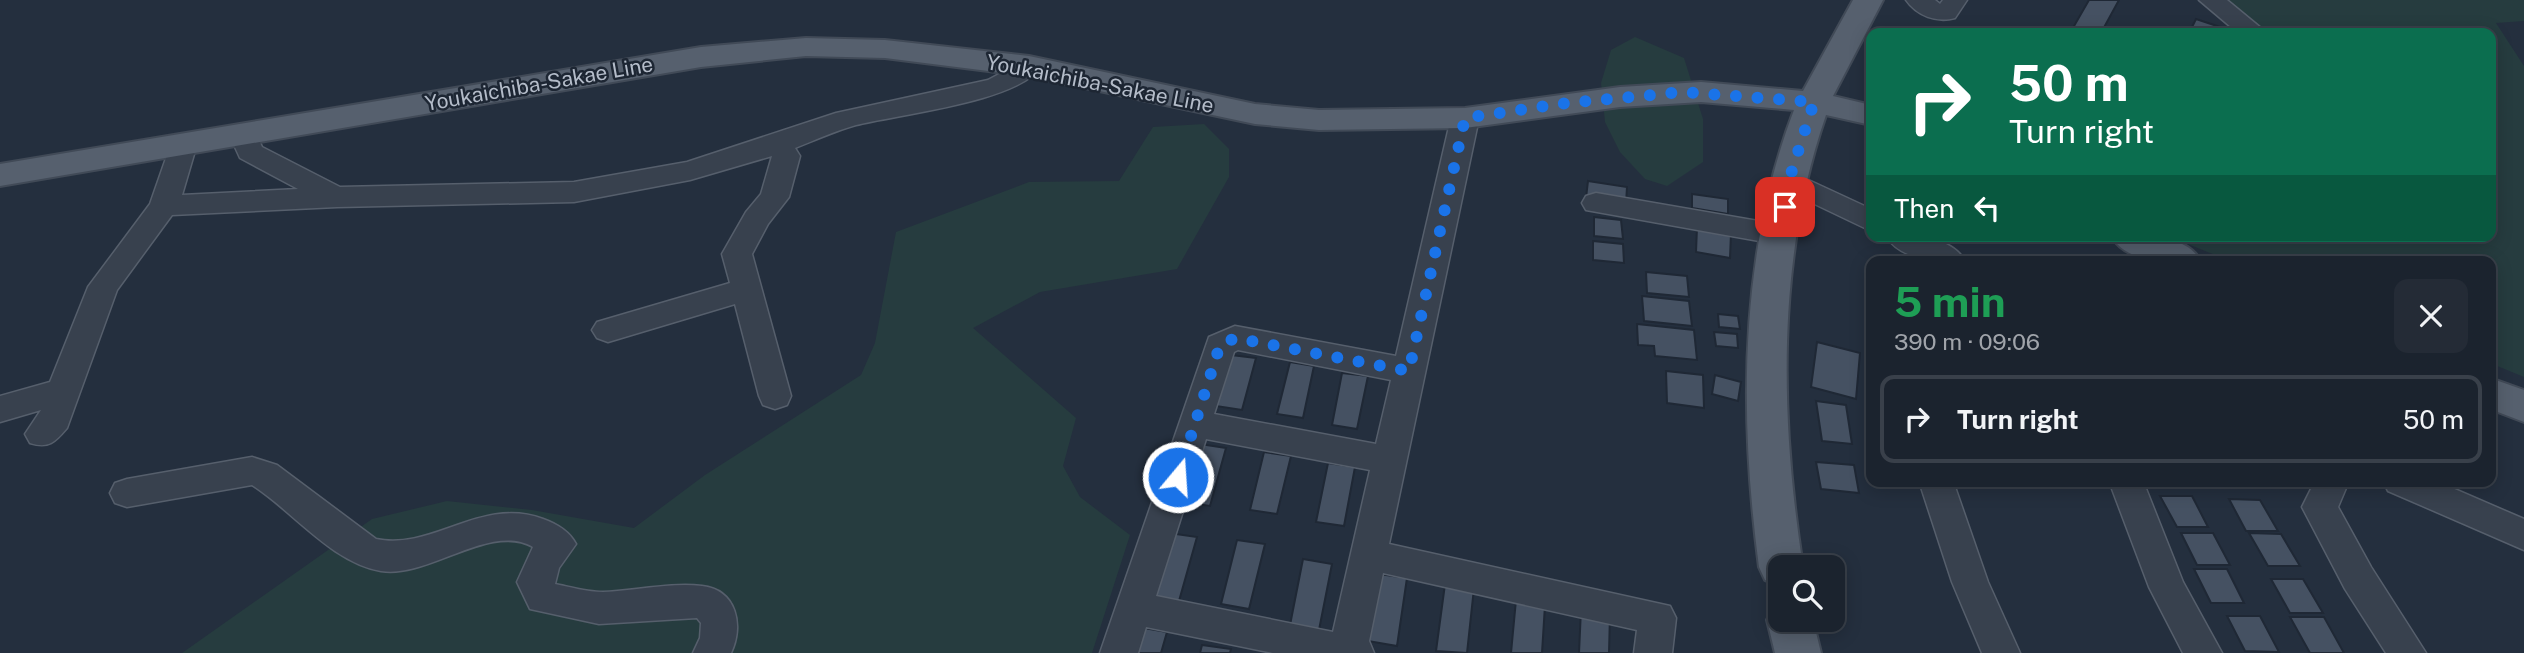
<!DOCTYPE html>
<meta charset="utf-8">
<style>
:root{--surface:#1b232e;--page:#242b36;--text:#f1f3f6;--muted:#a0a4aa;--line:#39404a}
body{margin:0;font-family:"Public Sans",sans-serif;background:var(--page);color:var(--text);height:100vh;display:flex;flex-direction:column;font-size:26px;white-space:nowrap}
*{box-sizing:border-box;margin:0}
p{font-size:23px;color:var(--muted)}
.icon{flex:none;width:38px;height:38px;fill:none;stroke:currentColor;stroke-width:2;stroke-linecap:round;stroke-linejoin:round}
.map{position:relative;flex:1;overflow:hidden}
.drawer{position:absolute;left:1866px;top:256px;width:630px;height:231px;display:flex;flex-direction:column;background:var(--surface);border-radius:14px;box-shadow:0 4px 18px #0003,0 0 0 2px var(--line)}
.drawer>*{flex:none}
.guide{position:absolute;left:1866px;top:28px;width:630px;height:214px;border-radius:14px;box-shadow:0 4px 18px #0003,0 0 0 2px var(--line);background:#0b6e4f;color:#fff;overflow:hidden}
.buttons{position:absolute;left:1768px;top:555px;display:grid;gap:14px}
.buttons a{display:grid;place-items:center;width:77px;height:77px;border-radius:14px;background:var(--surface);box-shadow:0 4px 18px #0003,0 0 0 2px var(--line);font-size:35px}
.pin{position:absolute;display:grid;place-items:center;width:60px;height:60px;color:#fff;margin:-30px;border-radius:14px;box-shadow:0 4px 10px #0006}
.me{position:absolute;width:77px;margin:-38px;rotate:18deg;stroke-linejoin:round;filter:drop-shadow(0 0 5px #0008)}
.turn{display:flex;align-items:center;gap:24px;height:147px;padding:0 28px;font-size:32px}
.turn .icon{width:91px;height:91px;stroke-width:2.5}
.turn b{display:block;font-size:49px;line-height:60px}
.then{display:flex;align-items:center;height:66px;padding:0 28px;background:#0003;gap:14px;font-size:26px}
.round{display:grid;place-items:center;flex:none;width:74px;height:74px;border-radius:14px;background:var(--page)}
.head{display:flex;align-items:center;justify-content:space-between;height:119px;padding:0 28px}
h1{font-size:42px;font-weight:700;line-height:52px;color:#1e9e55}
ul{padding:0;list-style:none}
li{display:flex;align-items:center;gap:21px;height:88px;margin:0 14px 10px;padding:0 14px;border:4px solid var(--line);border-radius:14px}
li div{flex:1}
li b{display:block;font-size:26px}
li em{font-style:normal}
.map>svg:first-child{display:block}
</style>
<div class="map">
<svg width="2524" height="653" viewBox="0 0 2524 653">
<rect width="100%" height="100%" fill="#242f3e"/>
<!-- green -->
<g fill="#263c3f">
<path d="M2219,0H2524V21L2496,23L2524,66V377L2490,363V261H2230L2168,236H2490V33H2241Z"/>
<path d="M1635,37L1684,58L1703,119V162L1667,186L1645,179L1620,152L1605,122L1601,83L1611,50Z"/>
<path d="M1204,124L1229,149V177L1177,269L1040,292L973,328L1076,418L1063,466L1080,497L1130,535L1092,653H182L372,519L447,501L532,510L634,528L705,475L861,375L875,343L896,232L1029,182L1119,181L1153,127Z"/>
</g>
<!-- building -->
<g fill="#455162" stroke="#1f2835" stroke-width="2">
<path d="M2089,0H2119L2101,33H2070Z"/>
<path d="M2196,19L2220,27L2218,33H2189Z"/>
<path d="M1588,181L1627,187L1626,204L1586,198Z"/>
<path d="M1692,194L1728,199V214L1692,208Z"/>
<path d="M1594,217L1621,220L1623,239L1594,236Z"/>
<path d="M1697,227L1731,233L1730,258L1696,252Z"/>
<path d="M1593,241L1623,244L1624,263L1593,260Z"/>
<path d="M1646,272L1687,276L1689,297L1647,293Z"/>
<path d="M1642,296L1689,301L1692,326L1644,321Z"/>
<path d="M1718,314L1738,316L1740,329L1719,327Z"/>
<path d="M1637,324L1694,330L1697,360L1655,356L1654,346L1638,345Z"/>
<path d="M1714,332L1737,334L1738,348L1716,346Z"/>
<path d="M1817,342L1860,353L1856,399L1811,387Z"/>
<path d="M1231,355L1256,358L1242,410L1216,406Z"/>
<path d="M1290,362L1314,366L1303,418L1277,414Z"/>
<path d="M1666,371L1703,375L1704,408L1667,403Z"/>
<path d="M1342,373L1368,376L1357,429L1332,425Z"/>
<path d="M1715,375L1741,382L1738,401L1712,394Z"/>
<path d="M1816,401L1846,405L1852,444L1822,441Z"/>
<path d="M1200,444L1226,448L1210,506L1183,502Z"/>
<path d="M1264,452L1291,456L1277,514L1250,510Z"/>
<path d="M1816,462L1854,465L1859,493L1821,489Z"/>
<path d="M1328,463L1355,467L1344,526L1316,522Z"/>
<path d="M2160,496H2192L2208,527H2177Z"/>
<path d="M2229,499L2260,500L2278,531H2246Z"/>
<path d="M1169,533L1197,537L1179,601L1150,596Z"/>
<path d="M2181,533H2213L2230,565H2197Z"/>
<path d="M2249,533L2281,534L2300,566H2268Z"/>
<path d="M1237,540L1265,544L1249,609L1221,604Z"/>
<path d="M1303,559L1332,564L1319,630L1290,625Z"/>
<path d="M2194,569H2227L2244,603H2211Z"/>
<path d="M1379,574L1407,578L1397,646L1368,641Z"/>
<path d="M2271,579H2303L2323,613H2290Z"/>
<path d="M1445,584L1474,588L1467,653L1436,651Z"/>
<path d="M1516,600L1545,605L1542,653H1511Z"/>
<path d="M1581,609L1610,614L1609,653H1579Z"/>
<path d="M2227,616H2260L2279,652L2245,651Z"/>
<path d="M2290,617H2324L2344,653H2310Z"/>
<path d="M1138,627L1167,632L1161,653H1130Z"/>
<path d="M1202,645L1231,649L1230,653H1200Z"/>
</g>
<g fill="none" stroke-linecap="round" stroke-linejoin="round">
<defs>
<g id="minor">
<path d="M1906,0H1935L1940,4L1943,0H1967L1955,18C1937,23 1917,16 1906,0Z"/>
<path d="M2199,0H2227L2267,33H2238Z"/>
<path d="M1029,58L1038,60L1042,66C1018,102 899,114 856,125C835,131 815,140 795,148L800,156L789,197L768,224L752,254L791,396L787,405L775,409L763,405L759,396L735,304L608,342L597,338L592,330L597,322L730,283L722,254L746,212L761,194L772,156L690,180L574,202L337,207L172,215L117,290L67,428C55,442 49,449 30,443L25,434L41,410L0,422V396L50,382L88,287L150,204L173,138L183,135L193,138L197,144L182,195L298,189L240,158L229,134L233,128L243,125L253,128L262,147L340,187L574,182L687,162L836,113L988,80Z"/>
<path d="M1465,109L1475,112L1479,118L1389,544L1670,606L1676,618L1672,653H1634L1637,630L1383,573L1369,641L1374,653H1273L1146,627L1138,653H1100L1209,337L1235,326L1396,356L1451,118L1455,112ZM1238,350L1391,380L1376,444L1214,414L1234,352ZM1206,439L1370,470L1333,632L1156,596Z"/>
<path d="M1789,171L1871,209V231L1779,187L1775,180L1779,173Z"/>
<path d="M1596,193L1781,225L1791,228L1796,235L1791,242L1781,245L1586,210L1582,203L1586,196Z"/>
<path d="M1886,236C1912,236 1950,235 1965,261C1939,261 1902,262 1886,236Z"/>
<path d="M252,457L277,465L376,539C433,551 481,496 543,519C557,524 569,531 576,544L559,568L555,584C570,587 588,592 603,592C633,591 672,582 702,586C737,590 744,626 731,653H693L700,638L701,623L697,618L599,624L530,609L517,582L533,547C490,522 428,579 381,571C331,562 294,512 252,485L127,507L115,503L110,493L115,483L127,479Z"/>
<path d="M1919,481H1953L1988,582L2020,653H1982L1952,582Z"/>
<path d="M2109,481H2143L2183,582L2222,653H2183L2149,587Z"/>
<path d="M2315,481H2349L2338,507L2371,567L2426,653H2386L2345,589L2302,507Z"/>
<path d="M2383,481H2436L2524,519V550L2388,491Z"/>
</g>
<g id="major">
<path d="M1853,0H1883L1833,96L1871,105V125L1826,115C1776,259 1780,418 1803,567H1780V585L1765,580L1759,567C1739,416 1739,254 1794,110L1701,102L1620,107L1465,128L1319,130L1255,124L1029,76L885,58L806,56L701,67L0,186V164L701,47L806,38L885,40L1029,56L1255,104L1319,110L1465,108L1620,87L1701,82L1803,91Z"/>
<path d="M2111,236C2140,236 2184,232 2201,261C2172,261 2129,266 2111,236Z"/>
<path d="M2490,378L2524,390V422L2490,409Z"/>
<path d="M1780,604V620H1813L1821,653H1775L1767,620L1774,606Z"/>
</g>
</defs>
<!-- minor casing -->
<use href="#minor" stroke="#565f6c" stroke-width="3"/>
<!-- major casing -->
<use href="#major" stroke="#414a57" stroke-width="4"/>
<!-- minor -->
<use href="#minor" fill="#38414e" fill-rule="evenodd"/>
<!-- major -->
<use href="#major" fill="#56606e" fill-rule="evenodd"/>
</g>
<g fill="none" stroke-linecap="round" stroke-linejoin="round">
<!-- route -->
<path stroke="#1a73e8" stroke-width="12" stroke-dasharray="0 21.6" d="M1178,477L1220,345L1235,338L1409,371L1465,118L1567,103L1683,92L1814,102L1789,180L1785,207"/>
</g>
<g text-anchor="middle" stroke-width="5" stroke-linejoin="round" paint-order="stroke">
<!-- street labels -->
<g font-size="21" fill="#b4bcc9" stroke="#1d2633">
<text transform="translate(539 84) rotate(-10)" y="7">Youkaichiba-Sakae Line</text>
<text transform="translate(1100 84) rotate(11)" y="7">Youkaichiba-Sakae Line</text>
</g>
</g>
</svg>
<div class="buttons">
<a><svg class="icon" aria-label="search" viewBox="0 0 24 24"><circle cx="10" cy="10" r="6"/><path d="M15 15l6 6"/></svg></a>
</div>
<div class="pin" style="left:1785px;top:207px;background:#d93025"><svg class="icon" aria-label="arrive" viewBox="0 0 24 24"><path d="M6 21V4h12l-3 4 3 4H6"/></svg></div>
<svg class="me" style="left:1178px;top:477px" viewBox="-20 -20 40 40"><circle r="17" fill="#1a73e8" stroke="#fff" stroke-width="3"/><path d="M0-11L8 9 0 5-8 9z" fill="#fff"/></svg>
<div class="guide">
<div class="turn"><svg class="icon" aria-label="right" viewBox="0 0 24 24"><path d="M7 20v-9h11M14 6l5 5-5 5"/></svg><div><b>50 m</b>Turn right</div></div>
<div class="then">Then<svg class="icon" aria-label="left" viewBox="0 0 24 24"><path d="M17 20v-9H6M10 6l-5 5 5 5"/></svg></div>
</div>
<section class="drawer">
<div class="head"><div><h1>5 min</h1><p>390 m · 09:06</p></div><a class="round"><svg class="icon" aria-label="close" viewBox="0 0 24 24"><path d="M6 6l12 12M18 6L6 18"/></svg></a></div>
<ul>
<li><svg class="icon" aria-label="right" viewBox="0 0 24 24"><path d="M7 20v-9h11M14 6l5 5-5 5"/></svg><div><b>Turn right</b></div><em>50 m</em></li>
</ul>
</section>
</div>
